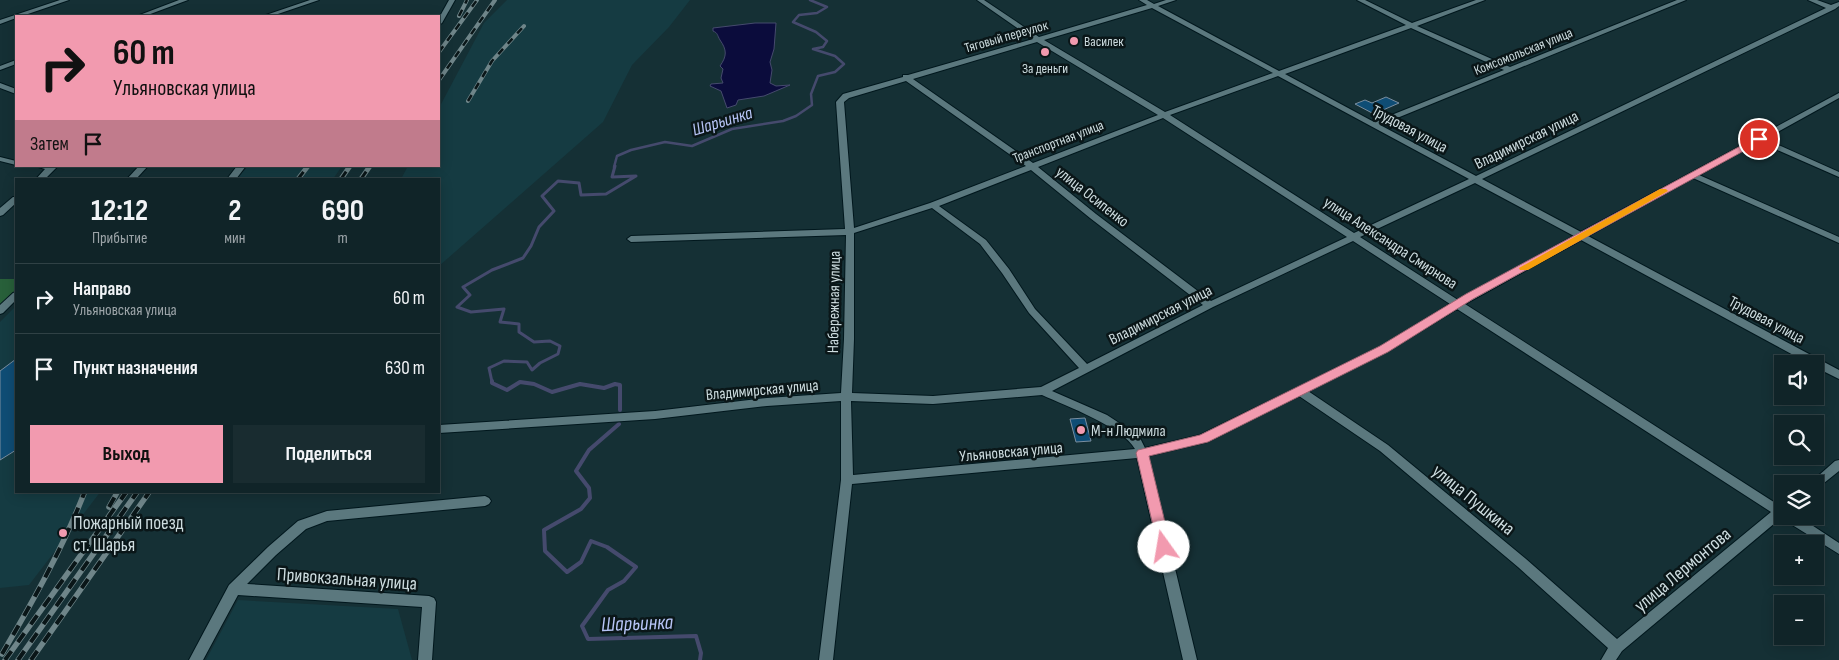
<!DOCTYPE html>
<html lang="ru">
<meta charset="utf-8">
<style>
:root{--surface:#102428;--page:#192c30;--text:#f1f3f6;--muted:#9ca4a8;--line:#304145;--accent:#f29aaf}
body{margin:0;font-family:"Sofia Sans Condensed",sans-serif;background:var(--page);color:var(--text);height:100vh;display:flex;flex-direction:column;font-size:19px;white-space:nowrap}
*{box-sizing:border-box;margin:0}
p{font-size:16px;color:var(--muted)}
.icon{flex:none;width:28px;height:28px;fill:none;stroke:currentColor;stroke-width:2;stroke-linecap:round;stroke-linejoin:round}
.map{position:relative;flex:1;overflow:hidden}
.details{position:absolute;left:15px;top:178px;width:425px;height:315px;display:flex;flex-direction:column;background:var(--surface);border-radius:0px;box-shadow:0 2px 12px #0003,0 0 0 1px var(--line)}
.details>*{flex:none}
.banner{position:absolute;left:15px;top:15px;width:425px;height:152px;border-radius:0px;box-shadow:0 2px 12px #0003,0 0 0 1px var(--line);background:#f29aaf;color:#111;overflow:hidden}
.buttons{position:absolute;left:1774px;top:355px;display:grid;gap:10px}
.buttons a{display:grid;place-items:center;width:50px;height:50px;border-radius:0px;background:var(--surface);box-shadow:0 2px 12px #0003,0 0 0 1px var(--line);font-size:25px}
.pin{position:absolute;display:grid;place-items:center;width:42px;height:42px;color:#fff;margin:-21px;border:2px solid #fff;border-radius:50%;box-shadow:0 1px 5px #0007}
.me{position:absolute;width:55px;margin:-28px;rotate:347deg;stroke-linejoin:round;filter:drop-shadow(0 0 4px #0008)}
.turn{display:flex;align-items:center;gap:18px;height:105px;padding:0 15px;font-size:22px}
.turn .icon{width:65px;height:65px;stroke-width:2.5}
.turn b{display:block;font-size:35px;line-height:42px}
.then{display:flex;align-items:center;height:48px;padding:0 15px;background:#0003;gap:10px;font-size:19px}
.eta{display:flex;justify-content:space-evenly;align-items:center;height:85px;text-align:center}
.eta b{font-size:30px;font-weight:700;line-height:35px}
.button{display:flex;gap:10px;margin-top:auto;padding:10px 15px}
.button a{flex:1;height:58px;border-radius:0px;background:var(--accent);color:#111;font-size:20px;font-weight:700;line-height:58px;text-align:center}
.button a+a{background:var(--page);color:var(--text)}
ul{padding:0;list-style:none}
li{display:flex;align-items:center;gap:15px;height:70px;padding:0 15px;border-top:1px solid var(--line)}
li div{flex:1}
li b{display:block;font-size:19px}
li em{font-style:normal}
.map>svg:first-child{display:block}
</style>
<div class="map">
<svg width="1839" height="660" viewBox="0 0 1839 660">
<rect width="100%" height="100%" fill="#153035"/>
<!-- built -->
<g fill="#153b42">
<path d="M507,0H690L669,27L632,65L603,122L439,266V179H401L408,166H439V108L484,23Z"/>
<path d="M248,166H342L333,179H237Z"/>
<path d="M16,306V491H101L29,585L0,588V322Z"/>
<path d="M238,600L398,609L412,660H206Z"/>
</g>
<!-- green -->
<path fill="#28603a" d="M0,279H16V291L0,308Z"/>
<!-- water -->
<path fill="#0b0c3c" stroke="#454a6d" d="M755,23H776L774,49L770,62L772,70L770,83L776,86L790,85L764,96L738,100L736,105L727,108L721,91L710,86L711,84L723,83L721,78L723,69L720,66C727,56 727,50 720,40C717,35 718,33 713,31V28Z"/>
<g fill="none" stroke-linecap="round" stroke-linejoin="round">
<!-- stream-far2 -->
<path stroke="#454a6d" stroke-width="2.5" d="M614,167L617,156L631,150L665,142L692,146L732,129L783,121L796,116L812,105L811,94L818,76L835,72L844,64L835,56L813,49L823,47L827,41L816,32L793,22L799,15L817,13L827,7L810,0"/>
<!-- stream-far1 -->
<path stroke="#454a6d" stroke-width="3" d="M492,382L489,368L504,361L527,362L532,370L540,363L558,354L560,346L550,341L534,342L519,332V324L500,322L504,309L471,312L457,307L470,295L463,287L492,270L523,258L531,246L539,227L554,211L542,196L558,181L579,183L581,195L606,194L636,176L612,177L615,166"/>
<!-- stream -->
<g stroke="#454a6d" stroke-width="4">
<path d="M492,381V383L507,390L520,382L534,384L552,392L580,384L604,388L615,384L620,385V410"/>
<path d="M619,424L589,450L576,471L589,488L590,498L581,509L544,530L545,551L567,572L581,562L591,541L607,547L636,567L624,581L608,590L582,626L588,639L696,636L701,653L700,660"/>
</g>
</g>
<!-- building -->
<g fill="#0f4d75" stroke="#7a8e9f">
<path d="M1386,97L1399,103L1374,114L1355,104L1365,100L1372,103Z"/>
<path d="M16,359V450L0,460V371Z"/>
<path d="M1085,418L1091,441L1076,442L1070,419Z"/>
</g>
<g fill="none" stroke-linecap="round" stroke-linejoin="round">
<defs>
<g id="street">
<path d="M60,0H69L22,16H16V18L0,24V20Z"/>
<path d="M179,0H188L145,16H137Z"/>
<path d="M310,0H319L272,16H263Z"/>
<path d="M449,0H455L442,23L439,25V18Z"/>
<path d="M977,0H984L1039,37L1147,5L1139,0H1147L1154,4L1166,0H1176L1158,6L1279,71L1406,25L1357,0H1365L1412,23L1476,0H1485L1417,26L1510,67L1677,0H1686L1380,125L1476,176L1826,8L1808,0H1817L1831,5L1839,2V6L1835,9L1482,179L1581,232L1839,93V98L1765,139L1839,172V177L1759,142L1699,175L1839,237V243L1693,178L1588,236L1839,370V379L1815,367V364H1810L1581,240L1465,304L1780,506L1782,505V516H1798L1839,543V554L1781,518L1622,651L1616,660H1601L1608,648L1518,567L1380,451L1299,396L1207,442L1148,456L1197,660H1183L1137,458L852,484L833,660H819L841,480V401L767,406L655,419L439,433V425L655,411L767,398L841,393L844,339L846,235L631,242L627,239L631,236L845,229L836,102L843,94L903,77V75H908L1033,39ZM1152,8L1273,73L1165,112L1044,40ZM1411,28L1504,70L1374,122L1285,74ZM1037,42L1158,115L1033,163L913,79ZM1278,76L1469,179L1354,233L1170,115ZM906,81L1026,166L930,203L854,228L844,102L849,98ZM1163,118L1347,237L1211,301L1096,214L1038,167ZM1031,170L1090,218L1203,305L1087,364L1035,309L1009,269L986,240L939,206ZM1475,183L1574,236L1458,300L1360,237ZM932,208L980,244L1002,273L1029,313L1079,368L1041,387L933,396L852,393L854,339V233ZM1353,241L1450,304L1380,347L1200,435L1145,448L1139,436L1107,415L1052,391L1213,307ZM1457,309L1771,512L1617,639L1526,559L1388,445L1308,391L1388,351ZM1042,395C1066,406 1123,427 1135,449L853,475L851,401L933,404Z"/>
<path d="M16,60V64L0,70V66Z"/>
<path d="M0,83L16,89V94L0,88Z"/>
<path d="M0,157L16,161V165L0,161Z"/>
<path d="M35,166H58L45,179H36L45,169Z"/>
<path d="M139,166H148L136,179H127Z"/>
<path d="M237,166H246L236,179H227Z"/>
<path d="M13,197H16V203L3,215L0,216V208Z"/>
<path d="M16,292V300L3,313L0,314V305L13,293Z"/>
<path d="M1839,460V471L1819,487L1815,489V484H1809L1835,461Z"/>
<path d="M485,496L489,498L491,501L489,504L485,506L327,521L306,529L276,555L247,584L429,596L434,598L436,602L432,660H418L422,607L238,595L203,660H189L229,585L268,547L298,521L327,511Z"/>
</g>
</defs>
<!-- street casing -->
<use href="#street" stroke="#00171d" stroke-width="2"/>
<!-- street -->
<use href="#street" fill="#5b787e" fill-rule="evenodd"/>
<defs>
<g id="rail-far2">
<path d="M459,16L467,0"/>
<path d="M439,52L477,0"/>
<path d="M439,80L495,0"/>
<path d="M468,101L492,61L524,26"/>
</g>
<g id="rail-far1">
<path d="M298,179L308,166"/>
<path d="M341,179L350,166"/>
<path d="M361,179L370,166"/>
</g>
<g id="rail">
<path d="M109,507L118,491"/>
<path d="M2,654C33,601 63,548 85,491"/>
<path d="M5,660L127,491"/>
<path d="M18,660L138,491"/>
<path d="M31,660L150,491"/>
</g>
</defs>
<!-- rail-far2 casing -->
<use href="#rail-far2" stroke="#6f8589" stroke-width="4"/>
<!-- rail-far1 casing -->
<use href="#rail-far1" stroke="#6f8589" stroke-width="5"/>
<!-- rail casing -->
<use href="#rail" stroke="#6f8589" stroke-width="5.5"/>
<!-- rail-far2 -->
<use href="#rail-far2" stroke="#0a1618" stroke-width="2.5" stroke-dasharray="7" stroke-linecap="butt"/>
<!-- rail-far1 -->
<use href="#rail-far1" stroke="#0a1618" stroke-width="3" stroke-dasharray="9" stroke-linecap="butt"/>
<!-- rail -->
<use href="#rail" stroke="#0a1618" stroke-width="4" stroke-dasharray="11" stroke-linecap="butt"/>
</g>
<!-- route -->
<path fill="#f29aaf" stroke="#9d6472" d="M1759,136L1762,137V141L1473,299L1388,352L1208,442L1149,456L1171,547L1169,551L1164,553L1159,551L1136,453L1138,450L1200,435L1380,346L1466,294Z"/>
<!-- slow -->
<path fill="#f59e0b" d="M1660,189H1666L1668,191L1528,270H1520L1519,268Z"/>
<!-- markers -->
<g fill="#f29aaf" stroke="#0a1618" stroke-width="2">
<circle cx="1074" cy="41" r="5"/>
<circle cx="1045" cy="52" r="5"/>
<circle cx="1081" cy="430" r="5"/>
<circle cx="63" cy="533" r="5"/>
</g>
<g text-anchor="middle" stroke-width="5" stroke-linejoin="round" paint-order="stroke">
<!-- far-street labels -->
<g font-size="14" fill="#cddcdf" stroke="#0a1618">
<text transform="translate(1006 36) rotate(-16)" y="5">Тяговый переулок</text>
<text transform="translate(1523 51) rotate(-22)" y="5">Комсомольская улица</text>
<text transform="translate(1058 141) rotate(-21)" y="5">Транспортная улица</text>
</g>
<!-- far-poi labels -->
<g font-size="14" fill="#cddcdf" stroke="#0a1618" text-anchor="start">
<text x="1084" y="46">Василек</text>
<text x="1045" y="73" text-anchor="middle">За деньги</text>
</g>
<!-- street labels -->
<g font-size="16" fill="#cddcdf" stroke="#0a1618">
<text transform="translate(1410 128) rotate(28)" y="6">Трудовая улица</text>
<text transform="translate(1526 139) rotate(-26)" y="6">Владимирская улица</text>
<text transform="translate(1093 196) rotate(38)" y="6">улица Осипенко</text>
<text transform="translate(1391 242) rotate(33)" y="6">улица Александра Смирнова</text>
<text transform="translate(833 302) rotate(-89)" y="6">Набережная улица</text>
<text transform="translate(1160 314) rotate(-27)" y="6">Владимирская улица</text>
<text transform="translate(1767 319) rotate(28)" y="6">Трудовая улица</text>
<text transform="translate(762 389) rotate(-5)" y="6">Владимирская улица</text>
<text transform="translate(1011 451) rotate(-5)" y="6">Ульяновская улица</text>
</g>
<!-- poi labels -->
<g font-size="16" fill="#cddcdf" stroke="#0a1618" text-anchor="start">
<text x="1091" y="436">М-н Людмила</text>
</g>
<!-- water labels -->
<g font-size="18" font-style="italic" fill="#b7c4f6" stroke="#0a1618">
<text transform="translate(722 121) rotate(-17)" y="6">Шарьинка</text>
</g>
<!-- near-street labels -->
<g font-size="19" fill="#cddcdf" stroke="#0a1618">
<text transform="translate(1474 499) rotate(39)" y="7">улица Пушкина</text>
<text transform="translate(1682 569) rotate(-40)" y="7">улица Лермонтова</text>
<text transform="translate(347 578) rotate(4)" y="7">Привокзальная улица</text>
</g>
<!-- near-poi labels -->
<g font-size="19" fill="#cddcdf" stroke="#0a1618" text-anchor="start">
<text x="73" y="529">Пожарный поезд<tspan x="73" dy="22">ст. Шарья</tspan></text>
</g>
<!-- near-water labels -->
<g font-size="21" font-style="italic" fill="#b7c4f6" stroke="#0a1618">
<text transform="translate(637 623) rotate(-2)" y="7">Шарьинка</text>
</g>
</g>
</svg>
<div class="buttons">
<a><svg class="icon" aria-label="sound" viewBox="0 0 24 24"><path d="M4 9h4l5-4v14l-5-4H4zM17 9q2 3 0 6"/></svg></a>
<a><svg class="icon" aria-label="search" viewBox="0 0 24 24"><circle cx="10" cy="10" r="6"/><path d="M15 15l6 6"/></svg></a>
<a><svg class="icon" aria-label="layers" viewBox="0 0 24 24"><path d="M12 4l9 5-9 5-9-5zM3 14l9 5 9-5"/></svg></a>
<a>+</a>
<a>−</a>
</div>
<div class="pin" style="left:1759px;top:139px;background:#d93025"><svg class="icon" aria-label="arrive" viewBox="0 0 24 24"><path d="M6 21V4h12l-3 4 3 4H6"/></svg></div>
<svg class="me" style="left:1164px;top:547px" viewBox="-20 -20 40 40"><circle r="19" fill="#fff"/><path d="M0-13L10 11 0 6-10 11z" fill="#f29aaf"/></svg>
<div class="banner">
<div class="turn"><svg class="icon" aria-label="right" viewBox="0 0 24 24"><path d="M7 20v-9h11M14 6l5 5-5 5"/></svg><div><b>60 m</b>Ульяновская улица</div></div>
<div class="then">Затем<svg class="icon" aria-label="arrive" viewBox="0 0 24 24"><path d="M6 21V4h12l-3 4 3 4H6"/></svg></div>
</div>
<section class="details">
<div class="eta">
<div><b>12:12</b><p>Прибытие</p></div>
<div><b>2</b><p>мин</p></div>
<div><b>690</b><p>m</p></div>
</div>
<ul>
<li><svg class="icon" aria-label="right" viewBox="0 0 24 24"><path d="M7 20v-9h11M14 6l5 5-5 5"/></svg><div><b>Направо</b><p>Ульяновская улица</p></div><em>60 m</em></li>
<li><svg class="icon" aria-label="arrive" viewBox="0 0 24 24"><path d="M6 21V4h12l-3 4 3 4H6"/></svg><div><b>Пункт назначения</b></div><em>630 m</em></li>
</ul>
<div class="button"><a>Выход</a><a>Поделиться</a></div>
</section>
</div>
